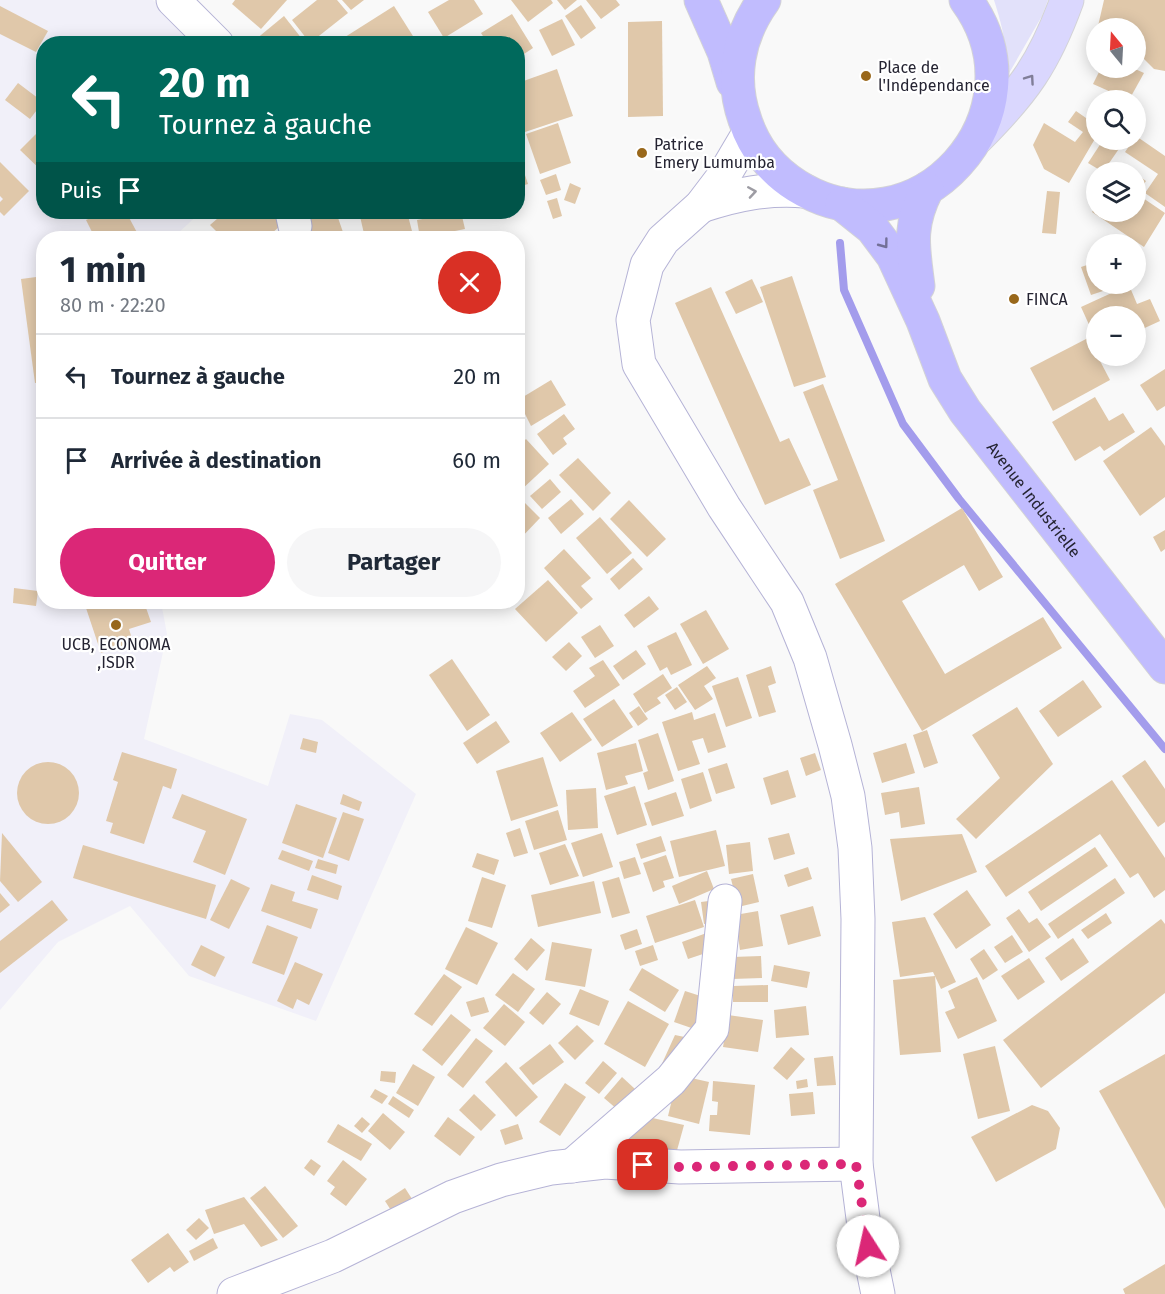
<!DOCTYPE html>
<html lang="fr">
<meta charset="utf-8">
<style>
:root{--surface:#fff;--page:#f6f6f7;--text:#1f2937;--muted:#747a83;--line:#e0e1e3;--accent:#db2777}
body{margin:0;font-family:"Fira Sans",sans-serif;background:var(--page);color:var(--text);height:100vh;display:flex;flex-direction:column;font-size:22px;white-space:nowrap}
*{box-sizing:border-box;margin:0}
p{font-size:20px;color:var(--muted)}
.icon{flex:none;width:33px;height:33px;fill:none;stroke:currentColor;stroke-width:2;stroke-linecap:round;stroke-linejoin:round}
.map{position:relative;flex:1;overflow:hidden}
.panel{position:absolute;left:36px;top:231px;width:489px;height:378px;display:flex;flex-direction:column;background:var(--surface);border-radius:24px;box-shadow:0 3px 15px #0003}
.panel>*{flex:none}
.hud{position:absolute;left:36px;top:36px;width:489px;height:183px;border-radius:24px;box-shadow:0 3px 15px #0003;background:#00695c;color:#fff;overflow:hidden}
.needle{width:39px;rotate:342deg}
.buttons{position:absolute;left:1086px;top:18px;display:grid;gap:12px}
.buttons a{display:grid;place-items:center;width:60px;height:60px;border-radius:50%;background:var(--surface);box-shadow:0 3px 15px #0003;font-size:30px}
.pin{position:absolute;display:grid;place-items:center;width:51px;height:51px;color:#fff;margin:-26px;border-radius:12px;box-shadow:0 3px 9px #0006}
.me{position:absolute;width:66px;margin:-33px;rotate:350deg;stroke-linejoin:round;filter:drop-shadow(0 0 4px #0008)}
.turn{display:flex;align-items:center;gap:21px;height:126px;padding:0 24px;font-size:27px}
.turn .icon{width:78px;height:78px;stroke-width:2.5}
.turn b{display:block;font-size:42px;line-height:51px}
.then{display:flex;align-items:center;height:57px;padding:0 24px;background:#0003;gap:12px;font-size:22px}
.round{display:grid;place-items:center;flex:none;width:63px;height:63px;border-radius:32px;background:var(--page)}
.head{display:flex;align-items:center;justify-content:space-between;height:102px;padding:0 24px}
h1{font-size:36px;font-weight:700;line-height:45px}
.action{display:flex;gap:12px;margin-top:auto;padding:12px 24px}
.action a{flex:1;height:69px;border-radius:36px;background:var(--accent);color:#fff;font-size:24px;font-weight:700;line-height:69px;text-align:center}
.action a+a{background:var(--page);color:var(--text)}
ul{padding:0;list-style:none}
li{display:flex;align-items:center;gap:18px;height:84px;padding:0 24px;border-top:2px solid var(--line)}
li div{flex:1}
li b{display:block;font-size:22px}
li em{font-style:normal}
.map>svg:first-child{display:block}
</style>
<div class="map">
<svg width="1165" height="1294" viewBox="0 0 1165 1294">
<rect width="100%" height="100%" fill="#f9f9f9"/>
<!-- built -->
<path fill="#f1f0f9" d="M0,0H153L200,43L44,44V212H201L176,235L178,238H44V602H161L167,634L144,739L268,786L290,714L322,720L416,794L316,1021L189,976L130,906L58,942L0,1010Z"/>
<!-- green -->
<path fill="#e2e1fa" d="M994,0H1048L1042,16L1008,75L1005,74C1008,48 1002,25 994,0Z"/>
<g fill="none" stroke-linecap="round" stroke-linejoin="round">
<!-- stream -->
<path stroke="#a39cec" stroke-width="8" d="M840,243L844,290L903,424L959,499L1165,749"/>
</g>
<!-- building -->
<g fill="#e0c8aa">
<path d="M235,0H287L261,29L232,4Z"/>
<path d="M317,0H337L348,13L310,43L292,20Z"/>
<path d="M342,0H364L351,10Z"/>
<path d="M449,0H474L483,14L444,38L428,12Z"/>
<path d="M511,0H551L553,3L528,22Z"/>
<path d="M557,0H577L565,10Z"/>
<path d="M586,0H616L620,5L601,19Z"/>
<path d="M1104,0H1165V71L1154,69L1136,51V28L1098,26Z"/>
<path d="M581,5L596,28L581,39L565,16Z"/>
<path d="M0,6L48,31L36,52L0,34Z"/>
<path d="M394,6L418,44H334Z"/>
<path d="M512,14L533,48L518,58V44H488L481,33Z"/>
<path d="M284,16L306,44H250Z"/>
<path d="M562,19L575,45L552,56L539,30Z"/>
<path d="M662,21L663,116L628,117V22Z"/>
<path d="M1101,68H1133L1144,73L1129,100L1093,84Z"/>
<path d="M557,69L573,116L525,132L518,108V83Z"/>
<path d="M18,83L43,102L30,119L5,100Z"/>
<path d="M1076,111L1096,125V137L1069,183L1044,169L1033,145L1044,123L1075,142L1083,132L1068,122Z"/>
<path d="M558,123L571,163L540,174L526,134Z"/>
<path d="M44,126V173L20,150Z"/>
<path d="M1136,136L1165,156V207L1145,193L1158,174L1125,152Z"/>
<path d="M1103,140H1125L1103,172L1088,163Z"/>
<path d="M0,162L29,191L4,216L0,212V202L3,199L0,196Z"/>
<path d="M522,166L528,184L518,187V168Z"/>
<path d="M556,174L561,190L546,195L540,180Z"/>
<path d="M1136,174L1146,181L1137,194L1165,213L1144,247L1092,212L1096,206V212H1136Z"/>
<path d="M570,183L581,188L575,204L564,200Z"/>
<path d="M1047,191L1060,192L1056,234L1042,233Z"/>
<path d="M557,198L562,216L553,219L547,201Z"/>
<path d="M103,212H126L140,238H95L86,220Z"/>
<path d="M225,212H272L283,223L267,238H223L210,225Z"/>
<path d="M329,212H336L345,238H310L304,220Z"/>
<path d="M359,212H407L412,231L397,235L398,238H365Z"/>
<path d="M461,212L465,229L420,238L417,220Z"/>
<path d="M1096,262V284H1124L1091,295L1081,267Z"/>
<path d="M44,276V382L35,383L21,279Z"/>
<path d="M792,276L826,377L794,387L760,287Z"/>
<path d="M752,279L763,302L736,314L725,292Z"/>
<path d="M1129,285L1137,304L1150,299L1160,321L1136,332V316H1096V326L1091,329L1081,307Z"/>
<path d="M711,287L780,442L789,438L811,485L765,505L675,303Z"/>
<path d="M1088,338L1110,380L1053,411L1030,368Z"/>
<path d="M1165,369V406L1157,411L1140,385Z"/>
<path d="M551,380L566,405L531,426L518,400Z"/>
<path d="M823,384L885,541L840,559L813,490L838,480L803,392Z"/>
<path d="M44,386V433H41L36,388Z"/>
<path d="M1095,397L1109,421L1123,413L1135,432L1104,451L1100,446L1075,461L1052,422Z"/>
<path d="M564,414L575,429L563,438L567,444L553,455L537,434Z"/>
<path d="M1151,427L1165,446V497L1140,516L1103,461Z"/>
<path d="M526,439L549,464L520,491L518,488V447Z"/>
<path d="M578,458L611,493L593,511L559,475Z"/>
<path d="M550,479L561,492L542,509L530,496Z"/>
<path d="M518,496L540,518L518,541Z"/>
<path d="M571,499L584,514L561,534L548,518Z"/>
<path d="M629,500L666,539L647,557L610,519Z"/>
<path d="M962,508L1003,577L979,591L964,565L902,601L945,674L1043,617L1062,648L922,731L835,584Z"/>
<path d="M600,517L632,553L607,574L576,538Z"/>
<path d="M1165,530V549L1161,552L1153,537Z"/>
<path d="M564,549L591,578L581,586L593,599L581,609L544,568Z"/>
<path d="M633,558L643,569L619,590L610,579Z"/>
<path d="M548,580L578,613L546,642L515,609Z"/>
<path d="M14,588L38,591L36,606L13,603Z"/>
<path d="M649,596L659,609L634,628L624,615Z"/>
<path d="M84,602H144L151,622L129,629L133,642L101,653Z"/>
<path d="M706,610L729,649L703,664L680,624Z"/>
<path d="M600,625L614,646L595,658L581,637Z"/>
<path d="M676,632L692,665L671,675L667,667L660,671L647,646Z"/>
<path d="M569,642L582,656L566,671L552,657Z"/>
<path d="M636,650L646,664L623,680L613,666Z"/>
<path d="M452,659L490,715L467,731L429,675Z"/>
<path d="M603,660L620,685L585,708L573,691L595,676L589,668Z"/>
<path d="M707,666L716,678L704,686L713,699L695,710L678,685Z"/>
<path d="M771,666L776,683L768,686L776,712L759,717L746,675Z"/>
<path d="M663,674L672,688L657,698L661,703L645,713L633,694Z"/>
<path d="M738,677L752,718L726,727L712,686Z"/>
<path d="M1083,680L1102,707L1058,737L1039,711Z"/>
<path d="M677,687L687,702L675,710L665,695Z"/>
<path d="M614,699L633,727L602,747L583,719Z"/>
<path d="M639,706L648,719L638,726L629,713Z"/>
<path d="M1017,707L1053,764L976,839L956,819L1000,778L972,735Z"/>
<path d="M572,712L592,740L560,762L540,733Z"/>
<path d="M692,712L694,720L715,713L726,747L708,753L703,738L692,741L700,764L678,771L662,722Z"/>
<path d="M496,721L510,742L477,764L463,743Z"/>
<path d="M927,730L938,763L924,768L913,735Z"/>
<path d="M658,733L674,781L648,790L643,773L648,771L638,740Z"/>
<path d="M303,738L318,742L316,753L300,749Z"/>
<path d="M636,743L643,771L625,776L628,784L606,790L597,753Z"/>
<path d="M906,743L915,773L882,783L873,753Z"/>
<path d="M122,752L177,769L171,789L163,786L144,844L110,833L113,823L106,821L118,782L113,780Z"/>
<path d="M815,753L821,770L806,776L800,758Z"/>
<path d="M543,757L558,806L511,821L496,771Z"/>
<path d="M1145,760L1165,789V822L1158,827L1122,776Z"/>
<circle cx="48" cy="793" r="31"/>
<path d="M727,763L735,788L716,794L708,769Z"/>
<path d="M788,770L796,797L771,805L763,778Z"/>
<path d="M703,772L712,801L690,809L681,779Z"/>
<path d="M1112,780L1165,858V890L1154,898L1138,873L1130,878L1100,834L1006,897L985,866Z"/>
<path d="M635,786L647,825L617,835L604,796Z"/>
<path d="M919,787L925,824L901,828L899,812L885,815L881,793Z"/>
<path d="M596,788L598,828L568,830L566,790Z"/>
<path d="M676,792L684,816L652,826L644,803Z"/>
<path d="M182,794L247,819L225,875L193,862L206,831L172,818Z"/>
<path d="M343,794L362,802L359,811L340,804Z"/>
<path d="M296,804L337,818L323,858L282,843Z"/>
<path d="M558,810L567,840L534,850L525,821Z"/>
<path d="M343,812L364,819L349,861L328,853Z"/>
<path d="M520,828L528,853L514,857L506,833Z"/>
<path d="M716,830L725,866L679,877L670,841Z"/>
<path d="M2,833L42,882L18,902L0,881Z"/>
<path d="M602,833L613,867L583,877L571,843Z"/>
<path d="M789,833L795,854L774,860L768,838Z"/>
<path d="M962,834L977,872L901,901L890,839Z"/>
<path d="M661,836L666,851L641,859L636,844Z"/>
<path d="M750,842L753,871L729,874L726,845Z"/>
<path d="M565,844L579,876L550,885L539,853Z"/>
<path d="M83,845L216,885L206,919L73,878Z"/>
<path d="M1095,847L1108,866L1041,911L1028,892Z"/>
<path d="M282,850L313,861L309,871L278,859Z"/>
<path d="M477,853L499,860L494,875L472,867Z"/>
<path d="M666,855L674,878L663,881L665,887L653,892L643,863Z"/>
<path d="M635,857L641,874L624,879L619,862Z"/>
<path d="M318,859L338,865L336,874L315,868Z"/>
<path d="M808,867L812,879L788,887L784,875Z"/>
<path d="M707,871L714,889L679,904L672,886Z"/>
<path d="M753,874L759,902L738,907L731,879Z"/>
<path d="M312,875L342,886L338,900L307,890Z"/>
<path d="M482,877L506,885L492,928L468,921Z"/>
<path d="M619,877L630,913L612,918L602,882Z"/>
<path d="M1115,878L1125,893L1058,939L1048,924Z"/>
<path d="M231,879L250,888L229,929L210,920Z"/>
<path d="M594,881L601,913L538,927L531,895Z"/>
<path d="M271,884L295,892L292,901L318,909L311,929L261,911Z"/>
<path d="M967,890L991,925L956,949L933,914Z"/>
<path d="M0,893L10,905L0,913Z"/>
<path d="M52,900L68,920L0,973V941Z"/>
<path d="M695,900L704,927L655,943L646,916Z"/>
<path d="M716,900L719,922L704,924L701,902Z"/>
<path d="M813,906L821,936L788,945L780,915Z"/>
<path d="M1019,909L1029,923L1037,918L1051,937L1029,952L1006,918Z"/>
<path d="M758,911L763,946L740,950L735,915Z"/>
<path d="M1106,913L1112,923L1088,939L1081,930Z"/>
<path d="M925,917L956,982L941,989L933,972L900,977L892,922Z"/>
<path d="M1161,919L1165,924V993L1041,1088L1003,1040Z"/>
<path d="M267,925L298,937L284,975L252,963Z"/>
<path d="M466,927L498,943L477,985L445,969Z"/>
<path d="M637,929L642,944L625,950L620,935Z"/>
<path d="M712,931L718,949L688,959L682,942Z"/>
<path d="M1012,935L1023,952L1005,963L994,947Z"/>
<path d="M531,938L545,950L527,971L514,959Z"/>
<path d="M1073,938L1089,962L1061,981L1045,958Z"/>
<path d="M552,942L592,949L585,987L545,980Z"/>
<path d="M201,945L225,957L215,977L191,965Z"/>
<path d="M653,945L658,960L640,966L635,951Z"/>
<path d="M984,949L998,970L983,980L970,959Z"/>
<path d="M761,956L762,978L732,979V957Z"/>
<path d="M1029,958L1045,982L1018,1000L1001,976Z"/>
<path d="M295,962L323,974L309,1005L297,999L293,1009L277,1001Z"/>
<path d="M774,965L810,972L807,988L771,981Z"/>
<path d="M642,968L679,990L665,1012L629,990Z"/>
<path d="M513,973L535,989L518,1012L495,995Z"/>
<path d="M444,974L462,987L432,1026L414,1014Z"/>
<path d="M935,976L941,1052L900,1055L893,980Z"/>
<path d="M977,977L997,1021L958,1039L945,1012L955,1008L948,991Z"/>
<path d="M768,985V1002H733V986Z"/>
<path d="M580,989L609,1001L599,1026L569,1014Z"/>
<path d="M685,991L713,1000L703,1032L674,1022Z"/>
<path d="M547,992L561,1004L543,1025L529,1013Z"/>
<path d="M484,997L489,1012L471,1017L466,1002Z"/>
<path d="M628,1001L669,1024L645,1067L604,1044Z"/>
<path d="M504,1004L525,1022L505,1046L483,1028Z"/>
<path d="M806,1006L809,1035L776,1038L774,1010Z"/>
<path d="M451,1014L471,1030L442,1066L422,1050Z"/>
<path d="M728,1015L763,1020L758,1052L723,1047Z"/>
<path d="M577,1025L594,1041L575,1060L558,1043Z"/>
<path d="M675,1035L694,1039L670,1071L660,1068Z"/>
<path d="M476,1038L493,1051L463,1088L447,1075Z"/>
<path d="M550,1044L564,1062L533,1085L519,1068Z"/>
<path d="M995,1046L1010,1111L978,1119L963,1054Z"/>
<path d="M791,1047L805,1059L787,1080L773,1068Z"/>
<path d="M1165,1054V1209L1099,1091Z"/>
<path d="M833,1056L836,1085L817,1086L814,1058Z"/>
<path d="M603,1061L617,1073L599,1094L585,1083Z"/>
<path d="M506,1062L538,1097L516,1117L485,1082Z"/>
<path d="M413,1064L435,1077L418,1106L396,1093Z"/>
<path d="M381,1071L396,1072L395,1083L380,1081Z"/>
<path d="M678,1075L709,1082L699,1124L668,1116Z"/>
<path d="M622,1077L635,1089L618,1110L604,1098Z"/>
<path d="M807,1079L808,1087L797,1089L796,1081Z"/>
<path d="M713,1081L755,1085L750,1135L709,1131L710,1115H717L718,1102L712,1101Z"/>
<path d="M565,1083L586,1097L560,1136L539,1122Z"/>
<path d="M375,1089L388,1096L382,1104L370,1097Z"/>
<path d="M813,1092L815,1114L791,1116L789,1094Z"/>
<path d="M474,1094L496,1115L481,1131L459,1110Z"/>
<path d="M393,1096L414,1110L409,1118L388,1104Z"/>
<path d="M1032,1105L1048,1111L1060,1128L1056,1149L996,1182L971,1137Z"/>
<path d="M383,1113L405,1132L390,1150L368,1131Z"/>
<path d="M639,1115L684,1125L676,1154L605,1151Z"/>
<path d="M362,1117L370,1124L362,1133L354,1126Z"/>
<path d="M448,1117L475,1137L460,1156L434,1136Z"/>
<path d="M338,1124L372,1144L361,1161L327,1142Z"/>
<path d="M518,1124L523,1139L505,1145L500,1130Z"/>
<path d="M311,1159L321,1166L314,1176L304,1168Z"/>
<path d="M343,1160L367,1179L346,1206L330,1194L335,1187L327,1181Z"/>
<path d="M265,1186L298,1226L283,1238L250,1198Z"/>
<path d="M405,1188L414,1202L394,1215L385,1201Z"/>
<path d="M244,1197L278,1240L261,1247L244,1224L214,1234L205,1210Z"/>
<path d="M199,1218L209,1228L196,1240L186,1230Z"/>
<path d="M168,1233L189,1262L174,1272L170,1267L148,1283L131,1260Z"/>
<path d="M213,1238L218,1248L194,1261L189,1251Z"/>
<path d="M1165,1264V1294H1125L1123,1289Z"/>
</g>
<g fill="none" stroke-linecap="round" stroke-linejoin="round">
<defs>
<g id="minor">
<path d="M173,0L217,44"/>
<path d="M749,133L723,177L701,206L663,240L647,265L633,320L639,364L724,507L787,602L810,658L835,745L848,796L855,848L858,919L856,1164L864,1226L878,1294"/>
<path d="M701,206C736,194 768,188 805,191"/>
<path d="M292,212L295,226"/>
<path d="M572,1166L671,1080L712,1029L725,901"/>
<path d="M234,1294L333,1256L453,1197L501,1180L551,1168L605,1162L680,1167L856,1164"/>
</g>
<path id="major" d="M977,138C1024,91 1044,63 1067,0"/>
<g id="highway">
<path d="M701,0L724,52L733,82"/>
<path d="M764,0C738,36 730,78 745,120C754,148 773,171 797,186C917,260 1049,113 966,0"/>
<path id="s1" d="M842,204L872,228L893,256L923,321L945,379L965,411L1165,667"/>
<path d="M918,286C913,247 908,226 927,189"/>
</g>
</defs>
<!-- minor casing -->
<use href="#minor" stroke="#b5b3d6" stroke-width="35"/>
<!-- major casing -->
<use href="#major" stroke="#d3d3d6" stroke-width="35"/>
<!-- highway casing -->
<use href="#highway" stroke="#d3d3d6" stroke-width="35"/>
<!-- minor -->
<use href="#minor" stroke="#fff" stroke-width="33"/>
<!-- major -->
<use href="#major" stroke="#dad7fe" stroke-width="33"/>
<!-- highway -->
<use href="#highway" stroke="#c1bcfe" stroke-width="33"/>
</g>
<!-- one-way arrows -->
<defs><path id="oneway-chevron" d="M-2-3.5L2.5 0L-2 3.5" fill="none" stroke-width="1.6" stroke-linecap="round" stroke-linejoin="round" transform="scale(1.5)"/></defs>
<use stroke="#807e98" href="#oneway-chevron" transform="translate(1030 79) rotate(-55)"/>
<use stroke="#9d9ca3" href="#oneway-chevron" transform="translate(752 192) rotate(-9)"/>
<use stroke="#737098" href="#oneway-chevron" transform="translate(884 244) rotate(53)"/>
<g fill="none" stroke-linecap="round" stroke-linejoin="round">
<!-- route -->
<path stroke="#db2777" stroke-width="10" stroke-dasharray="0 18" d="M643,1165L680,1167L856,1164L868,1246"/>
</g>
<!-- markers -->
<g fill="#99681b" stroke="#fff" stroke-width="2">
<circle cx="866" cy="76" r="6"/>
<circle cx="642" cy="153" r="6"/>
<circle cx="1014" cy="299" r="6"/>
<circle cx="116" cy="625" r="6"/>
</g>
<g text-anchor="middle" stroke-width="4.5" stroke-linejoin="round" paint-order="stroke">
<!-- poi labels -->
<g font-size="16" fill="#252432" stroke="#fff" text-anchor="start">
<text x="878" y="73">Place de<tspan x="878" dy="18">l'Indépendance</tspan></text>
<text x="654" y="150">Patrice<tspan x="654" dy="18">Emery Lumumba</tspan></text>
<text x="1026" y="305">FINCA</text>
<text x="116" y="650" text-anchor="middle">UCB, ECONOMA<tspan x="116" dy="18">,ISDR</tspan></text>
</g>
<!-- street labels -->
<g font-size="16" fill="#252432" stroke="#fff">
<text dy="6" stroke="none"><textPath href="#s1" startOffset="357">Avenue Industrielle</textPath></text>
</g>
</g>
</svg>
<div class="buttons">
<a><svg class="needle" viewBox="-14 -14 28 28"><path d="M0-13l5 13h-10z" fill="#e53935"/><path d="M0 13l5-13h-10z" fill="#747a83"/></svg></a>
<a><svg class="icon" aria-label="search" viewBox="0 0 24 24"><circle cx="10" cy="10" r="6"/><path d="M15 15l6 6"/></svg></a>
<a><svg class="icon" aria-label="layers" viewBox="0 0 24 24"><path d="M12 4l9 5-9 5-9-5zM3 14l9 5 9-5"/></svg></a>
<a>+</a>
<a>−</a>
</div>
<div class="pin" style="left:643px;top:1165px;background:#d93025"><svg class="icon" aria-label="arrive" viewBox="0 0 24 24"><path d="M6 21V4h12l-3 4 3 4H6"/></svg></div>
<svg class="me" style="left:868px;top:1246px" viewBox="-20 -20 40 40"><circle r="19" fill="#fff"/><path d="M0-13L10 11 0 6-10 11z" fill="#db2777"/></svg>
<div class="hud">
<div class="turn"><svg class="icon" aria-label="left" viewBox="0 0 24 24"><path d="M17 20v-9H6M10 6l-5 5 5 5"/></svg><div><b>20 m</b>Tournez à gauche</div></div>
<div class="then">Puis<svg class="icon" aria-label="arrive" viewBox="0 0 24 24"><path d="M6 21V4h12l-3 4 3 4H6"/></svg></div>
</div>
<section class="panel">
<div class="head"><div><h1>1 min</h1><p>80 m · 22:20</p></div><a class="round" style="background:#d93025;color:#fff"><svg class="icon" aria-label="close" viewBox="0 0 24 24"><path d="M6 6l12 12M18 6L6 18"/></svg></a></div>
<ul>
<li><svg class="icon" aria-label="left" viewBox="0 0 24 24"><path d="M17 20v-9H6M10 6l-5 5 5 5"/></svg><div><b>Tournez à gauche</b></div><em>20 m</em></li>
<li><svg class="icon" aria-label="arrive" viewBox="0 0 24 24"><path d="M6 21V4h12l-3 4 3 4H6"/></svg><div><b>Arrivée à destination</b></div><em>60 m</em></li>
</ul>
<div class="action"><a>Quitter</a><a>Partager</a></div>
</section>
</div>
